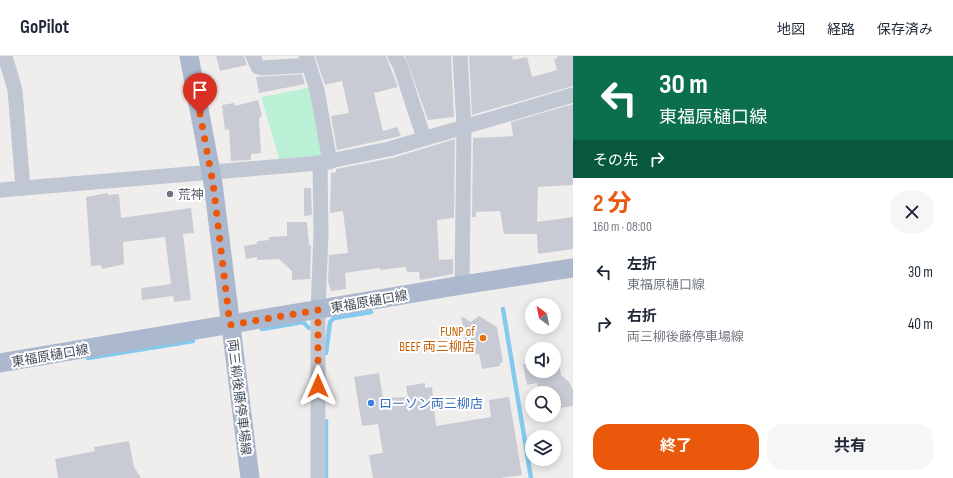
<!DOCTYPE html>
<html lang="ja">
<meta charset="utf-8">
<style>
:root{--surface:#fff;--page:#f6f6f7;--text:#1f2937;--muted:#747a83;--line:#e0e1e3;--accent:#ea580c}
body{margin:0;font-family:"Sofia Sans Condensed","Noto Sans JP",sans-serif;background:var(--page);color:var(--text);height:100vh;display:flex;flex-direction:column;font-size:15px;white-space:nowrap}
*{box-sizing:border-box;margin:0}
p{font-size:13px;color:var(--muted)}
.icon{flex:none;width:22px;height:22px;fill:none;stroke:currentColor;stroke-width:2;stroke-linecap:round;stroke-linejoin:round}
.map{position:relative;flex:1;overflow:hidden}
.panel{display:flex;flex-direction:column;background:var(--surface);width:380px}
.panel>*{flex:none}
.top-card{background:#0b6e4f;color:#fff;overflow:hidden}
.needle{width:26px;rotate:328deg}
.fabs{position:absolute;left:525px;top:242px;display:grid;gap:8px}
.fabs a{display:grid;place-items:center;width:36px;height:36px;border-radius:50%;background:var(--surface);box-shadow:0 2px 10px #0003;font-size:20px}
.pin{position:absolute;display:grid;place-items:center;width:34px;height:34px;color:#fff;margin:-41px -17px;border-radius:50% 50% 50% 0;rotate:-45deg;box-shadow:0 0 4px #0007}
.pin .icon{rotate:45deg}
.me{position:absolute;width:44px;margin:-22px;rotate:0deg;stroke-linejoin:round;filter:drop-shadow(0 0 3px #0008)}
.turn{display:flex;align-items:center;gap:14px;height:84px;padding:0 20px;font-size:18px}
.turn .icon{width:52px;height:52px;stroke-width:2.5}
.turn b{display:block;font-size:28px;line-height:34px}
.then{display:flex;align-items:center;height:38px;padding:0 20px;background:#0003;gap:8px;font-size:15px}
.round{display:grid;place-items:center;flex:none;width:42px;height:42px;border-radius:16px;background:var(--page)}
.headline{display:flex;align-items:center;justify-content:space-between;height:68px;padding:0 20px}
h1{font-size:24px;font-weight:700;line-height:30px;color:var(--accent)}
.action{display:flex;gap:8px;margin-top:auto;padding:8px 20px}
.action a{flex:1;height:46px;border-radius:16px;background:var(--accent);color:#fff;font-size:16px;font-weight:700;line-height:46px;text-align:center}
.action a+a{background:var(--page);color:var(--text)}
ul{padding:0;list-style:none}
li{display:flex;align-items:center;gap:12px;height:52px;padding:0 20px}
li div{flex:1}
li b{display:block;font-size:15px}
li em{font-style:normal}
header{display:flex;align-items:center;gap:24px;box-sizing:border-box;height:56px;padding:0 20px;background:var(--surface);border-bottom:1px solid var(--line)}
header strong{font-size:19px}
nav{display:flex;gap:22px;margin-inline-start:auto;font-size:14px}
main{display:flex;flex:1;min-height:0}
.map>svg:first-child{display:block}
</style>
<header>
<strong>GoPilot</strong>
<nav><a>地図</a><a>経路</a><a>保存済み</a></nav>
</header>
<main>
<div class="map">
<svg width="573" height="422" viewBox="0 0 573 422">
<rect width="100%" height="100%" fill="#f0eeed"/>
<!-- green -->
<path fill="#baf0d6" d="M313,31L327,99L280,106L261,41Z"/>
<g fill="none" stroke-linecap="round" stroke-linejoin="round">
<!-- stream -->
<g stroke="#85caee" stroke-width="4.5">
<path d="M503,253L531,422"/>
<path d="M262,273L303,266L309,272"/>
<path d="M326,297L330,266L334,262L371,256"/>
<path d="M88,302L193,285"/>
<path d="M326,422V365"/>
</g>
</g>
<!-- building -->
<g fill="#c9cbd4">
<path d="M216,0H244L247,9L220,15Z"/>
<path d="M315,0H386L398,31L374,37L383,75L397,71L401,80L337,94L331,60L349,57L342,25L325,29Z"/>
<path d="M405,0H451L454,61L428,64Z"/>
<path d="M469,0H512L513,4L527,1L532,21L557,14L554,3L558,2L557,0H573V30L472,59Z"/>
<path d="M302,18L305,28L259,37L256,21Z"/>
<path d="M258,44L262,59L259,63L261,97L251,98V104L231,105L229,73L225,74L222,49L234,47L235,50Z"/>
<path d="M573,48V129L538,131L537,166L573,161V193L538,198L537,178H504L500,155L476,156V161H472L473,82L513,80L511,66Z"/>
<path d="M455,83L454,162L437,164L439,204L453,203V218L420,224L419,216H407L406,211L380,214V212L372,213L345,217L346,233L331,235L328,225L329,199L348,197L343,155L330,157L331,117L336,116V113L392,102Z"/>
<path d="M304,132H311L312,159L304,160Z"/>
<path d="M108,137V139L119,138L121,162L191,152L194,177L183,178L191,244L174,246L173,240L142,244L141,232L171,228L165,181L123,186L124,208L102,213L101,209L91,210L86,141Z"/>
<path d="M287,166H307L309,189H311L310,223L292,224V215L279,203L257,204V201L246,203L244,190L256,188L258,185L269,184V181L287,180Z"/>
<path d="M461,260L471,266L479,260L497,271L503,306L500,307V310L482,313L479,298H468Z"/>
<path d="M546,288L547,293H532V291Z"/>
<path d="M557,295L561,319L569,326L573,334V350L554,353V337H539L537,327L527,329L523,308H527L526,301L532,299V315H554V296Z"/>
<path d="M379,317L383,342L408,341L406,330L425,327V332L432,331L436,370L491,361L489,344L509,341L522,419L500,422H373L369,399L383,397L378,368L362,370L354,321Z"/>
<path d="M129,385L134,411L141,422H58L55,403L95,395L94,391Z"/>
</g>
<g fill="none" stroke-linecap="round" stroke-linejoin="round">
<!-- minor -->
<g stroke="#c0c7d3" stroke-width="15">
<path d="M5,0L15,34L23,132"/>
<path d="M253,0L258,11L263,12L308,9"/>
<path d="M306,0L317,34L330,106"/>
<path d="M395,0L400,9L424,82"/>
<path d="M460,0L464,70L462,229"/>
<path d="M0,134L320,107L389,93L573,39"/>
<path d="M318,422V254L321,177L320,107"/>
</g>
<!-- major -->
<g stroke="#acb8ce" stroke-width="19">
<path d="M189,0L213,127L250,422"/>
<path d="M0,307L462,229L573,212"/>
</g>
</g>
<g fill="none" stroke-linecap="round" stroke-linejoin="round">
<!-- route -->
<path stroke="#ea580c" stroke-width="7" stroke-dasharray="0 12.6" d="M200,58L213,127L230,269L318,254V330"/>
</g>
<!-- markers -->
<circle fill="#6b7280" stroke="#fff" stroke-width="1.5" cx="170" cy="138" r="4"/>
<circle fill="#e8710a" stroke="#fff" stroke-width="1.5" cx="483" cy="282" r="4"/>
<circle fill="#3f7fe0" stroke="#fff" stroke-width="1.5" cx="371" cy="347" r="4"/>
<g text-anchor="middle" stroke-width="4" stroke-linejoin="round" paint-order="stroke">
<!-- worship labels -->
<g font-size="13" fill="#5b616d" stroke="#fff" text-anchor="start">
<text x="178" y="143">荒神</text>
</g>
<!-- street labels -->
<g font-size="13" fill="#454e5b" stroke="#fff">
<text transform="translate(369 245) rotate(-10)" y="5">東福原樋口線</text>
<text transform="translate(50 299) rotate(-10)" y="5">東福原樋口線</text>
<text transform="translate(240 341) rotate(83)" y="5">両三柳後藤停車場線</text>
</g>
<!-- food labels -->
<g font-size="13" fill="#c56008" stroke="#fff" text-anchor="end">
<text x="475" y="280">FUNP of<tspan x="475" dy="15">BEEF 両三柳店</tspan></text>
</g>
<!-- shop labels -->
<g font-size="13" fill="#366cbe" stroke="#fff" text-anchor="start">
<text x="379" y="352">ローソン両三柳店</text>
</g>
</g>
</svg>
<div class="fabs">
<a><svg class="needle" viewBox="-14 -14 28 28"><path d="M0-13l5 13h-10z" fill="#e53935"/><path d="M0 13l5-13h-10z" fill="#747a83"/></svg></a>
<a><svg class="icon" aria-label="sound" viewBox="0 0 24 24"><path d="M4 9h4l5-4v14l-5-4H4zM17 9q2 3 0 6"/></svg></a>
<a><svg class="icon" aria-label="search" viewBox="0 0 24 24"><circle cx="10" cy="10" r="6"/><path d="M15 15l6 6"/></svg></a>
<a><svg class="icon" aria-label="layers" viewBox="0 0 24 24"><path d="M12 4l9 5-9 5-9-5zM3 14l9 5 9-5"/></svg></a>
</div>
<div class="pin" style="left:200px;top:58px;background:#d93025"><svg class="icon" aria-label="arrive" viewBox="0 0 24 24"><path d="M6 21V4h12l-3 4 3 4H6"/></svg></div>
<svg class="me" style="left:318px;top:330px" viewBox="-20 -20 40 40"><path d="M0-17L14 15 0 8-14 15z" fill="#ea580c" stroke="#fff" stroke-width="4"/></svg>
</div>
<section class="panel">
<div class="top-card">
<div class="turn"><svg class="icon" aria-label="left" viewBox="0 0 24 24"><path d="M17 20v-9H6M10 6l-5 5 5 5"/></svg><div><b>30 m</b>東福原樋口線</div></div>
<div class="then">その先<svg class="icon" aria-label="right" viewBox="0 0 24 24"><path d="M7 20v-9h11M14 6l5 5-5 5"/></svg></div>
</div>
<div class="headline"><div><h1>2 分</h1><p>160 m · 08:00</p></div><a class="round"><svg class="icon" aria-label="close" viewBox="0 0 24 24"><path d="M6 6l12 12M18 6L6 18"/></svg></a></div>
<ul>
<li><svg class="icon" aria-label="left" viewBox="0 0 24 24"><path d="M17 20v-9H6M10 6l-5 5 5 5"/></svg><div><b>左折</b><p>東福原樋口線</p></div><em>30 m</em></li>
<li><svg class="icon" aria-label="right" viewBox="0 0 24 24"><path d="M7 20v-9h11M14 6l5 5-5 5"/></svg><div><b>右折</b><p>両三柳後藤停車場線</p></div><em>40 m</em></li>
</ul>
<div class="action"><a>終了</a><a>共有</a></div>
</section>
</main>
